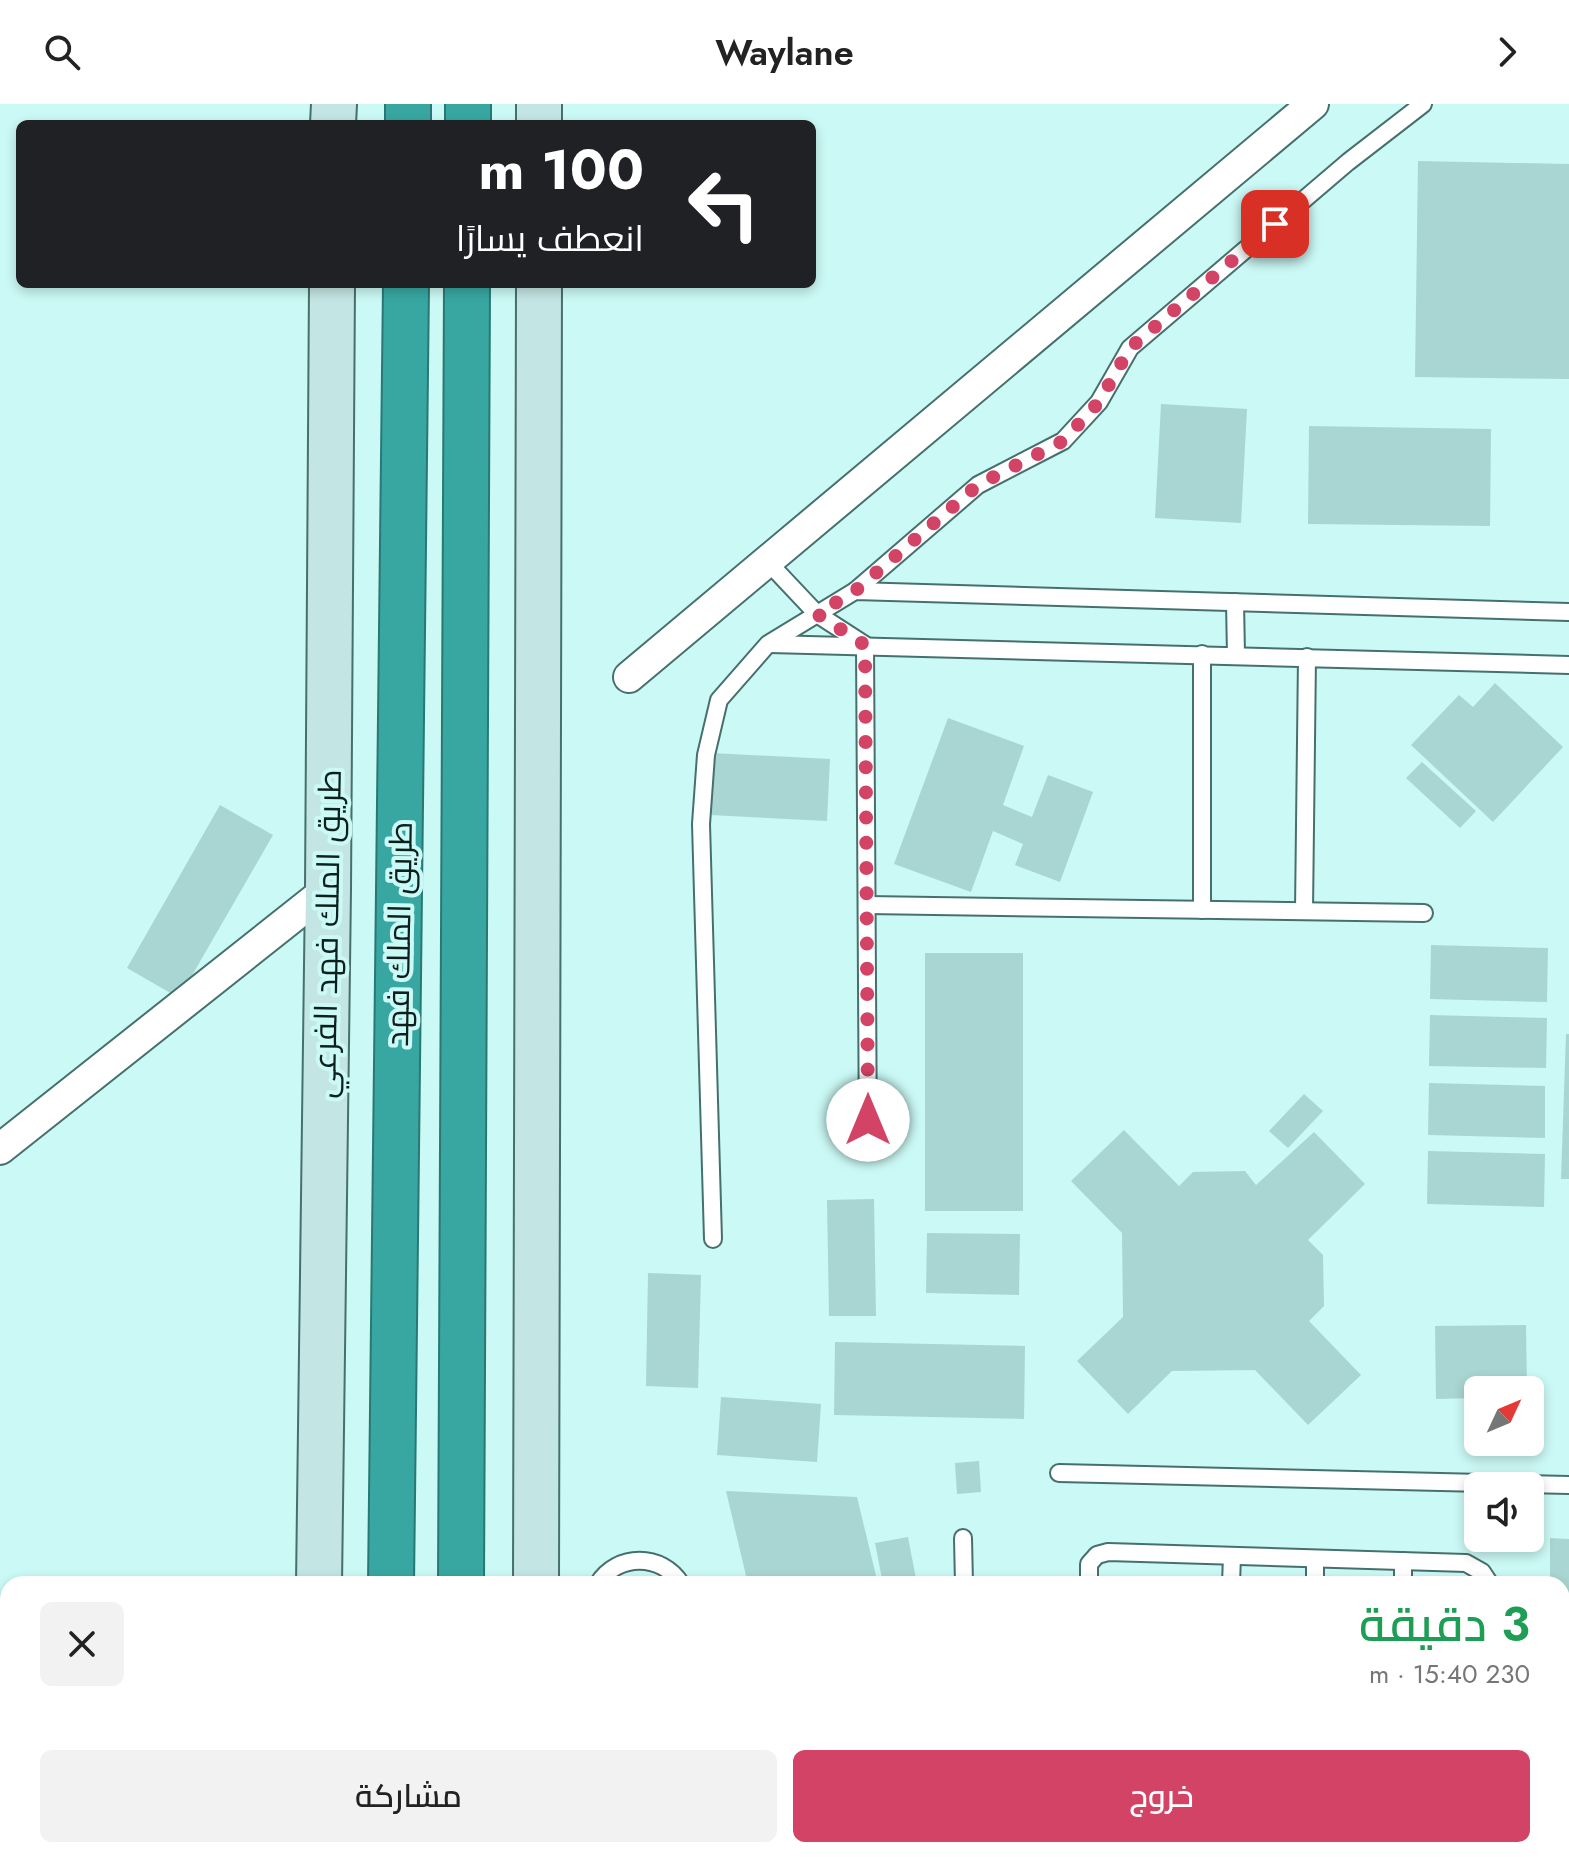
<!DOCTYPE html>
<html lang="ar">
<meta charset="utf-8">
<style>
:root{--surface:#fff;--page:#f2f2f2;--text:#222;--muted:#767676;--accent:#d24366}
body{margin:0;font-family:Jost,Cairo,sans-serif;background:var(--page);color:var(--text);direction:rtl;height:100vh;display:flex;flex-direction:column;font-size:30px;white-space:nowrap}
*{box-sizing:border-box;margin:0}
p{font-size:26px;color:var(--muted)}
.icon{flex:none;width:44px;height:44px;fill:none;stroke:currentColor;stroke-width:2;stroke-linecap:round;stroke-linejoin:round}
.map{position:relative;flex:1;overflow:hidden;direction:ltr}
.sheet{position:absolute;left:0px;top:1472px;width:1570px;height:282px;display:flex;flex-direction:column;background:var(--surface);border-radius:24px 24px 0 0;box-shadow:0 4px 12px #0003;direction:rtl}
.sheet>*{flex:none}
.guide{position:absolute;left:16px;top:16px;width:800px;height:168px;border-radius:12px;box-shadow:0 4px 12px #0003;direction:rtl;background:#202124;color:#fff;overflow:hidden}
.needle{width:52px;rotate:46deg}
.controls{position:absolute;left:1464px;top:1272px;display:grid;gap:16px}
.controls a{display:grid;place-items:center;width:80px;height:80px;border-radius:12px;background:var(--surface);box-shadow:0 4px 12px #0003;font-size:40px}
.pin{position:absolute;display:grid;place-items:center;width:68px;height:68px;color:#fff;margin:-34px;border-radius:16px;box-shadow:0 4px 12px #0006}
.me{position:absolute;width:88px;margin:-44px;rotate:0deg;stroke-linejoin:round;filter:drop-shadow(0 0 6px #0008)}
.turn{display:flex;align-items:center;gap:28px;height:168px;padding:0 40px;font-size:36px}
.turn .icon{width:104px;height:104px;stroke-width:2.5}
.turn b{display:block;font-size:56px;line-height:68px}
.round{display:grid;place-items:center;flex:none;width:84px;height:84px;border-radius:12px;background:var(--page)}
.head{display:flex;align-items:center;justify-content:space-between;height:136px;padding:0 40px}
h1{font-size:48px;font-weight:600;line-height:60px;color:#1e9e55}
.action{display:flex;gap:16px;margin-top:auto;padding:16px 40px}
.action a{flex:1;height:92px;border-radius:12px;background:var(--accent);color:#fff;font-size:32px;font-weight:600;line-height:92px;text-align:center}
.action a+a{background:var(--page);color:var(--text)}
header{display:flex;justify-content:space-between;align-items:center;height:104px;padding:0 40px;background:var(--surface);font-size:36px;font-weight:600}
.map>svg:first-child{display:block}
</style>
<header><svg class="icon" aria-label="forward" viewBox="0 0 24 24"><path d="M9 5l7 7-7 7"/></svg>Waylane<svg class="icon" aria-label="search" viewBox="0 0 24 24"><circle cx="10" cy="10" r="6"/><path d="M15 15l6 6"/></svg></header>
<div class="map">
<svg width="1569" height="1753" viewBox="0 0 1569 1753">
<rect width="100%" height="100%" fill="#cbf9f5"/>
<!-- building -->
<g fill="#a9d6d2">
<path d="M1418,57L1569,60V275L1415,273Z"/>
<path d="M1161,300L1247,305L1241,419L1155,414Z"/>
<path d="M1309,322L1491,325L1490,422L1308,420Z"/>
<path d="M1495,579L1563,643L1493,718L1411,641L1459,591L1473,603Z"/>
<path d="M948,614L1024,642L1003,701L1032,713L1048,671L1093,688L1060,778L1015,761L1023,740L993,727L971,788L894,760Z"/>
<path d="M712,649L830,655L827,717L710,711Z"/>
<path d="M1422,658L1476,707L1460,724L1406,674Z"/>
<path d="M220,701L273,731L179,894L127,864Z"/>
<path d="M1431,841L1548,844L1547,898L1430,895Z"/>
<rect x="925" y="849" width="98" height="258"/>
<path d="M1430,911L1547,914L1546,964L1429,962Z"/>
<path d="M1566,930H1569V1075H1561Z"/>
<path d="M1429,979L1545,982V1034L1428,1031Z"/>
<path d="M1304,990L1323,1007L1288,1044L1269,1027Z"/>
<path d="M1124,1026L1179,1082L1193,1068L1245,1067L1256,1081L1314,1028L1365,1080L1308,1136L1323,1151L1324,1202L1309,1217L1361,1271L1308,1321L1255,1266L1172,1267L1128,1310L1077,1257L1123,1213L1122,1129L1071,1077Z"/>
<path d="M1428,1047L1545,1050L1544,1103L1427,1100Z"/>
<path d="M874,1095L876,1212H829L827,1096Z"/>
<path d="M927,1129L1020,1130L1019,1191L926,1189Z"/>
<path d="M648,1169L701,1171L698,1284L646,1282Z"/>
<path d="M1526,1221L1527,1286H1478V1294L1436,1295L1435,1222Z"/>
<path d="M835,1238L1025,1242L1024,1315L834,1311Z"/>
<path d="M721,1293L821,1300L817,1358L717,1351Z"/>
<path d="M979,1357L981,1388L957,1390L955,1359Z"/>
<path d="M726,1387L857,1393L878,1480H748Z"/>
<path d="M908,1433L917,1480H883L875,1439Z"/>
<path d="M1550,1434L1569,1435V1753H1549V1746H1562V1480H1550Z"/>
<path d="M1117,1474L1168,1476V1480H1117Z"/>
<path d="M0,1510H6L5,1602L0,1601Z"/>
<path d="M203,1746H276V1753L203,1752Z"/>
<path d="M813,1746H945L946,1753H815Z"/>
<path d="M1014,1746H1055L1054,1753H1013Z"/>
</g>
<g fill="none" stroke-linecap="round" stroke-linejoin="round">
<defs>
<g id="service">
<path d="M767,457L817,510L865,541L868,1046"/>
<path d="M855,487L978,381L1063,337L1099,298L1130,244L1348,58L1423,0"/>
<path d="M1235,498L1236,551"/>
<path d="M770,540L1569,561"/>
<path d="M867,801L1424,809"/>
<path d="M1202,806V550"/>
<path d="M1304,807L1307,553"/>
<path d="M713,1135L701,720L706,651L719,596L768,540L855,487L1569,508"/>
<path d="M1059,1369L1569,1381"/>
<path d="M963,1434L964,1480"/>
<path d="M598,1480C617,1449 662,1449 681,1480"/>
<path d="M1089,1480V1460L1097,1451L1108,1448L1466,1459L1482,1468L1490,1480"/>
<path d="M1231,1480L1232,1452"/>
<path d="M1315,1480V1455"/>
<path d="M1403,1480V1457"/>
<path d="M0,1726L8,1727"/>
<path d="M161,1746L174,1753"/>
<path d="M597,1746V1753"/>
<path d="M966,1746V1753"/>
<path d="M676,1753V1746"/>
<path d="M1088,1753V1746"/>
<path d="M1157,1753V1746"/>
<path d="M1230,1753V1746"/>
<path d="M1314,1753V1746"/>
<path d="M1403,1753V1746"/>
<path d="M1486,1753V1746"/>
</g>
<g id="minor">
<path d="M629,573L1313,0"/>
<path d="M0,1045L328,785"/>
</g>
<g id="secondary">
<path d="M333,20L334,0"/>
<path d="M539,20V0"/>
<path d="M319,1480L328,785L332,180"/>
<path d="M536,1480L539,180"/>
<path d="M318,1753V1746"/>
</g>
<g id="motorway">
<path d="M408,20V0"/>
<path d="M468,20V0"/>
<path d="M391,1480L406,180"/>
<path d="M461,1480L467,180"/>
<path d="M387,1753V1746"/>
<path d="M460,1753V1746"/>
<path d="M515,1753L518,1746"/>
</g>
</defs>
<!-- service casing -->
<use href="#service" stroke="#46706d" stroke-width="20"/>
<!-- minor casing -->
<use href="#minor" stroke="#46706d" stroke-width="34"/>
<!-- secondary casing -->
<use href="#secondary" stroke="#46706d" stroke-width="48"/>
<!-- motorway casing -->
<use href="#motorway" stroke="#297873" stroke-width="48"/>
<!-- service -->
<use href="#service" stroke="#fff" stroke-width="16"/>
<!-- minor -->
<use href="#minor" stroke="#fff" stroke-width="30"/>
<!-- secondary -->
<use href="#secondary" stroke="#c3e5e3" stroke-width="44"/>
<!-- motorway -->
<use href="#motorway" stroke="#38a7a1" stroke-width="44"/>
</g>
<g fill="none" stroke-linecap="round" stroke-linejoin="round">
<!-- route -->
<path stroke="#d24366" stroke-width="14" stroke-dasharray="0 25.2" d="M868,1016L865,541L817,510L855,487L978,381L1063,337L1099,298L1130,244L1275,120"/>
</g>
<g text-anchor="middle" stroke-width="8" stroke-linejoin="round" paint-order="stroke">
<!-- street labels -->
<g font-size="32" fill="#0e201e" stroke="#cbf9f5">
<text transform="translate(327 830) rotate(-89)" y="11">طريق الملك فهد الفرعي</text>
<text transform="translate(399 830) rotate(-89)" y="11">طريق الملك فهد</text>
</g>
</g>
</svg>
<div class="controls">
<a><svg class="needle" viewBox="-14 -14 28 28"><path d="M0-13l5 13h-10z" fill="#e53935"/><path d="M0 13l5-13h-10z" fill="#767676"/></svg></a>
<a><svg class="icon" aria-label="sound" viewBox="0 0 24 24"><path d="M4 9h4l5-4v14l-5-4H4zM17 9q2 3 0 6"/></svg></a>
</div>
<div class="pin" style="left:1275px;top:120px;background:#d93025"><svg class="icon" aria-label="arrive" viewBox="0 0 24 24"><path d="M6 21V4h12l-3 4 3 4H6"/></svg></div>
<svg class="me" style="left:868px;top:1016px" viewBox="-20 -20 40 40"><circle r="19" fill="#fff"/><path d="M0-13L10 11 0 6-10 11z" fill="#d24366"/></svg>
<div class="guide">
<div class="turn"><svg class="icon" aria-label="left" viewBox="0 0 24 24"><path d="M17 20v-9H6M10 6l-5 5 5 5"/></svg><div><b>100 m</b>انعطف يسارًا</div></div>
</div>
<section class="sheet">
<div class="head"><div><h1>3 دقيقة</h1><p>230 m · 15:40</p></div><a class="round"><svg class="icon" aria-label="close" viewBox="0 0 24 24"><path d="M6 6l12 12M18 6L6 18"/></svg></a></div>
<div class="action"><a>خروج</a><a>مشاركة</a></div>
</section>
</div>
